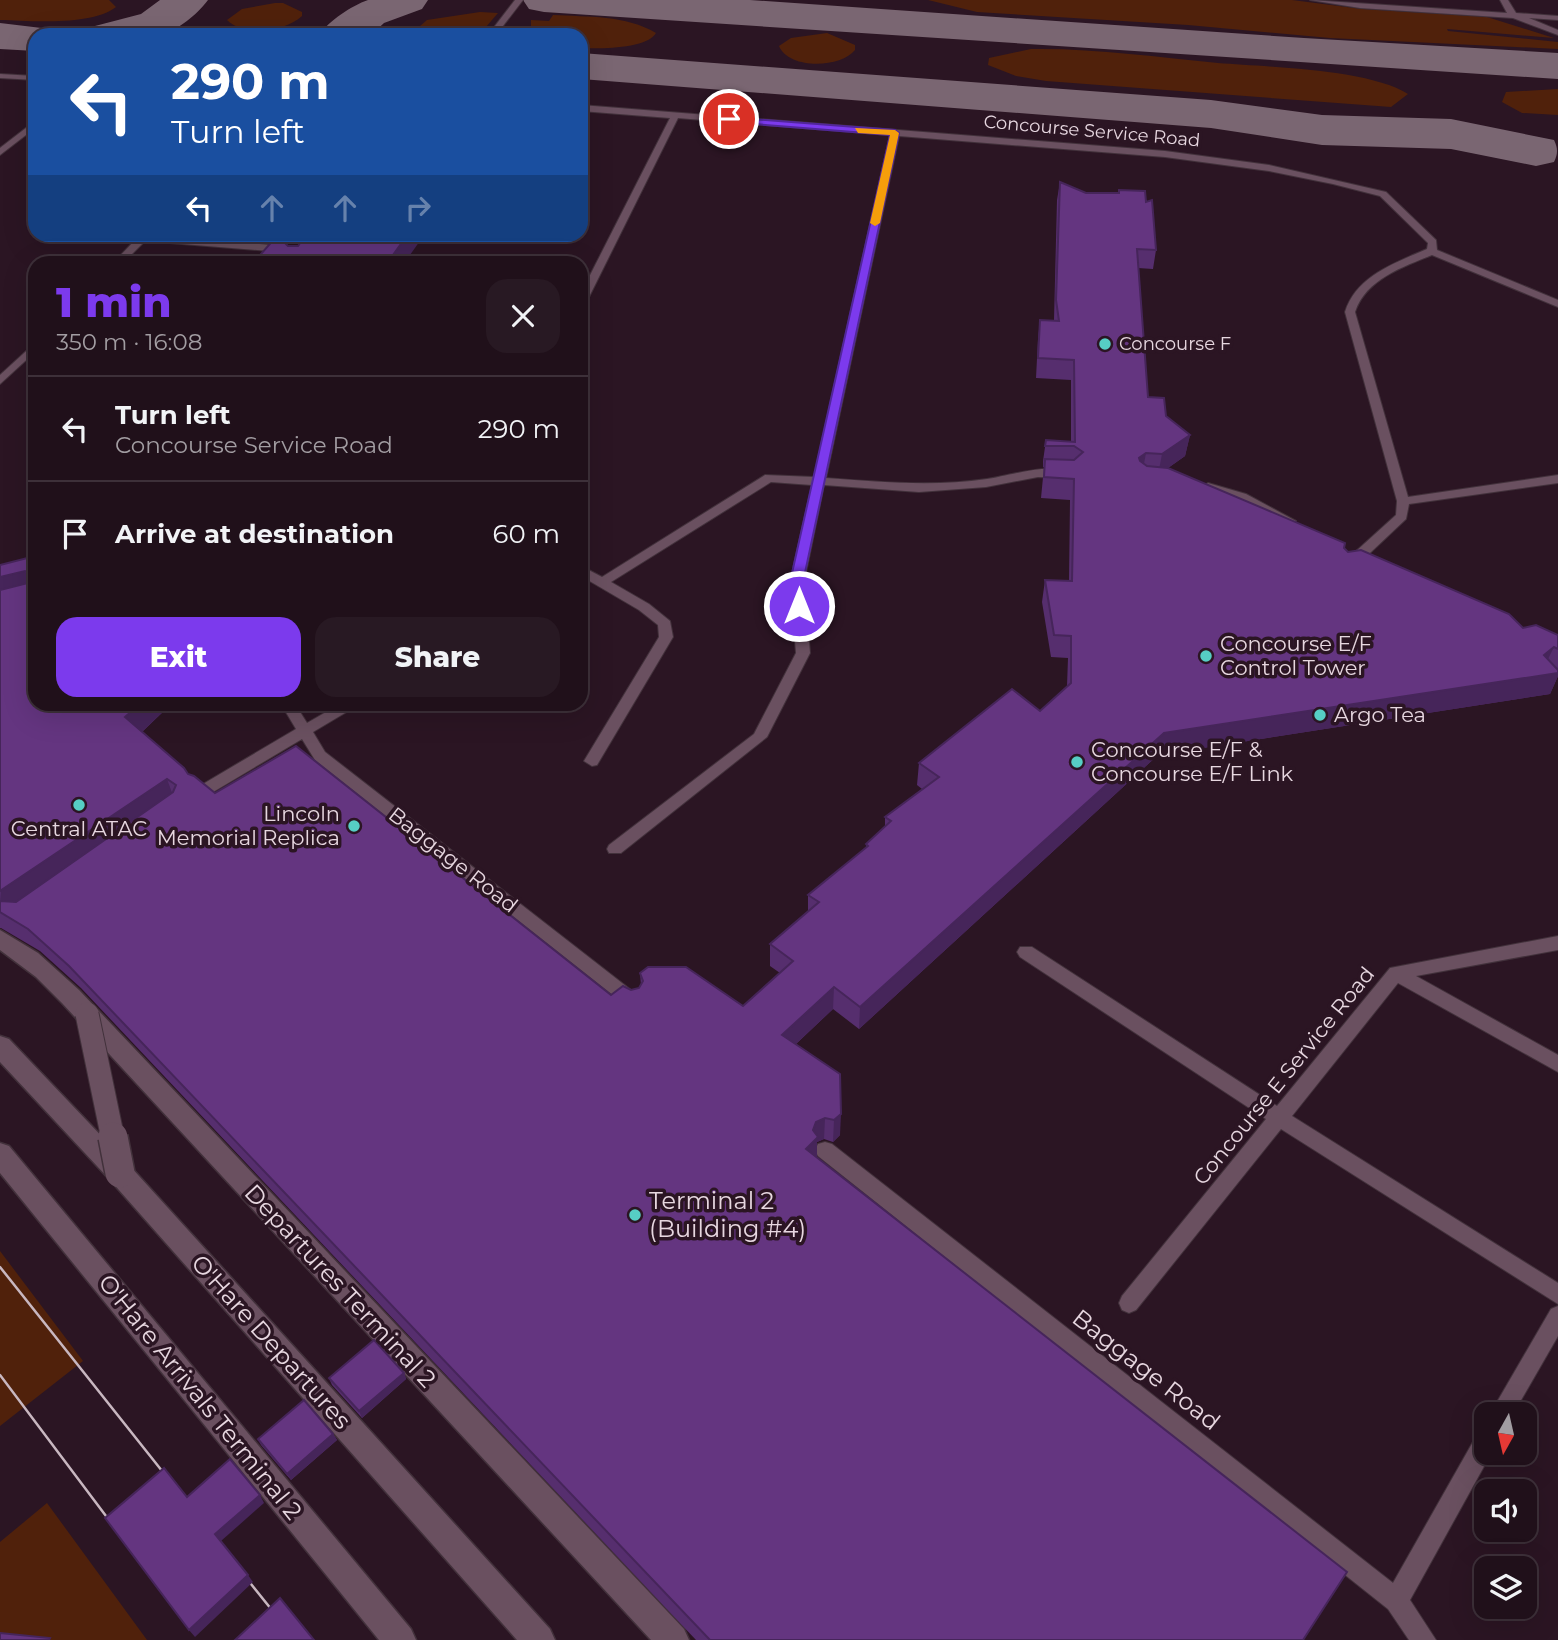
<!DOCTYPE html>
<meta charset="utf-8">
<style>
:root{--surface:#20101a;--page:#281923;--text:#f1f3f6;--muted:#a29da2;--line:#3d3039;--accent:#7c3aed}
body{margin:0;font-family:Montserrat,sans-serif;background:var(--page);color:var(--text);height:100vh;display:flex;flex-direction:column;font-size:26px;white-space:nowrap}
*{box-sizing:border-box;margin:0}
p{font-size:23px;color:var(--muted)}
.icon{flex:none;width:38px;height:38px;fill:none;stroke:currentColor;stroke-width:2;stroke-linecap:round;stroke-linejoin:round}
.map{position:relative;flex:1;overflow:hidden}
.sheet{position:absolute;left:28px;top:256px;width:560px;height:455px;display:flex;flex-direction:column;background:var(--surface);border-radius:21px;box-shadow:0 7px 28px #0002,0 0 0 2px var(--line)}
.sheet>*{flex:none}
.hud{position:absolute;left:28px;top:28px;width:560px;height:214px;border-radius:21px;box-shadow:0 7px 28px #0002,0 0 0 2px var(--line);background:#1a4fa0;color:#fff;overflow:hidden}
.needle{width:46px;rotate:188deg}
.tools{position:absolute;left:1474px;top:1402px;display:grid;gap:14px}
.tools a{display:grid;place-items:center;width:63px;height:63px;border-radius:14px;background:var(--surface);box-shadow:0 7px 28px #0002,0 0 0 2px var(--line);font-size:35px}
.pin{position:absolute;display:grid;place-items:center;width:60px;height:60px;color:#fff;margin:-30px;border:4px solid #fff;border-radius:50%;box-shadow:0 2px 7px #0007}
.me{position:absolute;width:77px;margin:-38px;rotate:0deg;stroke-linejoin:round;filter:drop-shadow(0 0 5px #0008)}
.turn{display:flex;align-items:center;gap:24px;height:147px;padding:0 28px;font-size:32px}
.turn .icon{width:91px;height:91px;stroke-width:2.5}
.turn b{display:block;font-size:49px;line-height:60px}
.lanes{display:flex;align-items:center;height:66px;padding:0 28px;background:#0003;justify-content:center;gap:35px;direction:ltr}
.lanes .off{opacity:.35}
.round{display:grid;place-items:center;flex:none;width:74px;height:74px;border-radius:21px;background:var(--page)}
.head{display:flex;align-items:center;justify-content:space-between;height:119px;padding:0 28px}
h1{font-size:42px;font-weight:800;line-height:52px;color:var(--accent)}
.button{display:flex;gap:14px;margin-top:auto;padding:14px 28px}
.button a{flex:1;height:80px;border-radius:21px;background:var(--accent);color:#fff;font-size:28px;font-weight:800;line-height:80px;text-align:center}
.button a+a{background:var(--page);color:var(--text)}
ul{padding:0;list-style:none}
li{display:flex;align-items:center;gap:21px;height:105px;padding:0 28px;border-top:2px solid var(--line)}
li div{flex:1}
li b{display:block;font-size:26px}
li em{font-style:normal}
.map>svg:first-child{display:block}
</style>
<div class="map">
<svg width="1558" height="1640" viewBox="0 0 1558 1640">
<rect width="100%" height="100%" fill="#2b1523"/>
<!-- green -->
<g fill="#50210b">
<path d="M0,0H109L116,7C92,26 30,21 0,20Z"/>
<path d="M928,0H1292L1362,9L1487,17L1554,38L1447,29L1448,31L1558,42V49L1330,38L1188,25L977,12Z"/>
<path d="M275,3H283L302,12V16C285,32 244,37 227,20L242,9Z"/>
<path d="M480,12L498,13L479,35H432L419,27L427,20Z"/>
<path d="M553,15C588,17 626,15 656,33C647,49 599,49 581,48V35H525L531,26V20L549,21Z"/>
<path d="M827,33L855,45V50C841,68 789,70 779,46L791,38Z"/>
<path d="M1031,49C1093,48 1156,57 1218,63C1267,67 1369,69 1408,94L1391,107L1046,81L1016,76L988,65L989,58Z"/>
<path d="M1558,89V115L1522,113L1502,102L1506,92Z"/>
<path d="M0,1251L83,1361L0,1426Z"/>
<path d="M47,1503L147,1640H0V1542Z"/>
</g>
<g fill="none" stroke-linecap="round" stroke-linejoin="round">
<!-- taxiway -->
<g fill="#7a6672" fill-rule="evenodd">
<path d="M160,0H208C197,15 178,30 160,35H88L95,26L141,14Z"/>
<path d="M368,0H428L422,9L384,23L371,35H319C330,20 351,6 368,0Z"/>
<path d="M523,0H750L1304,38L1558,53V79L544,12L529,9Z"/>
<path d="M0,23L50,29L55,35H35V51L0,49Z"/>
<path d="M581,53L1211,100L1322,115L1451,119L1554,140C1558,148 1558,154 1554,162L1536,166L1451,149L1322,145L1211,128L581,79Z"/>
</g>
<defs>
<g id="service">
<path d="M515,0H523L496,35H488Z"/>
<path d="M1310,0L1507,13L1500,0H1508L1516,13L1558,16V20L1529,18L1558,30V35L1513,18L1360,8Z"/>
<path d="M0,74L35,76V80L0,78Z"/>
<path d="M581,105L1165,151L1269,165L1386,192L1436,240L1437,250L1558,300V307L1432,255C1403,267 1366,279 1355,312L1408,497L1558,475V483L1409,504L1406,519L1353,569H1343V563L1396,515L1397,501L1345,312C1356,276 1395,263 1427,249L1428,243L1380,196L1333,184L1269,171L1165,157L899,136L826,478C880,482 933,487 987,479C1008,476 1054,461 1071,474L1065,478L1038,477L986,487L919,492L824,485L804,582L810,653L767,737L621,853H609L607,849L609,845L754,734L796,653L790,582L812,485L771,482L611,582L649,604L670,621L673,637L597,765L592,766L584,761L659,637L658,625L639,610L581,576V566L602,577L765,475L814,477L890,135L678,118L586,303L581,306V293L670,118L581,111Z"/>
<path d="M35,121V128L0,155V148Z"/>
<path d="M141,234L282,246L307,255L302,262H292L296,256L281,252L145,241L124,262H114Z"/>
<path d="M35,343V352L0,384V375Z"/>
<path d="M1208,483L1246,494L1296,521L1294,524H1286L1238,500L1204,490L1202,487Z"/>
<path d="M281,704H295L307,723L340,704H357L355,707L313,732L325,752L640,997L643,1002L640,1007L634,1009L628,1007L315,760L302,739L208,795H198L195,791L198,787L296,729Z"/>
<path d="M1558,936V950L1416,976L1558,1055V1072L1398,983L1292,1116L1558,1283V1304L1281,1129L1136,1310L1129,1313L1122,1310L1119,1303L1122,1296L1266,1119L1020,957L1017,952L1020,947H1032L1277,1106L1390,968Z"/>
<path d="M825,1142L832,1144L1393,1583L1478,1433L1486,1430V1452H1492L1410,1600L1436,1640H1409L1388,1609L818,1156L815,1150L818,1144Z"/>
<path d="M1558,1306V1336L1513,1414H1490L1551,1309Z"/>
</g>
<g id="minor">
<path d="M0,930L38,953L79,990L684,1629L689,1640H651L62,1003L36,977L0,950Z"/>
<path d="M0,1036L9,1039L129,1165L550,1629L555,1640H517L111,1181L0,1062Z"/>
<path d="M0,1143L9,1146L411,1629L416,1640H379L0,1173Z"/>
</g>
</defs>
<!-- service casing -->
<use href="#service" stroke="#42313b" stroke-width="2"/>
<!-- minor casing -->
<use href="#minor" stroke="#42313b" stroke-width="3"/>
<!-- service -->
<use href="#service" fill="#6a5060" fill-rule="evenodd"/>
<!-- minor -->
<use href="#minor" fill="#6a5060" fill-rule="evenodd"/>
<!-- tram -->
<g stroke="#c8b7c0" stroke-width="2.5">
<path d="M0,1267L174,1486"/>
<path d="M0,1375L118,1532"/>
<path d="M239,1569L296,1640"/>
</g>
<defs>
<path id="minor-bridge-far1" d="M87,1014L113,1139"/>
<path id="minor-bridge" d="M113,1137L120,1173"/>
</defs>
<!-- minor-bridge-far1 casing -->
<use href="#minor-bridge-far1" stroke="#42313b" stroke-width="25" stroke-linecap="butt"/>
<!-- minor-bridge casing -->
<use href="#minor-bridge" stroke="#42313b" stroke-width="32" stroke-linecap="butt"/>
<!-- minor-bridge-far1 -->
<use href="#minor-bridge-far1" stroke="#6a5060" stroke-width="23"/>
<!-- minor-bridge -->
<use href="#minor-bridge" stroke="#6a5060" stroke-width="29"/>
</g>
<!-- wall -->
<g fill="#562e6e">
<path d="M1060,182L1086,193H1118L1119,190L1146,202L1156,250L1153,269L1138,268L1148,397L1166,416L1190,435L1185,456L1168,468L1344,548L1348,552L1523,628L1558,635V676L1550,694L1158,755L859,1029L833,1009L796,1044L840,1074V1135L833,1142L824,1139L817,1142V1157L1303,1640H696L81,988L40,951L1,928H0V565L35,556L166,709L142,732L188,774L215,793L611,995L639,988L641,985L640,973L743,1006L780,973L770,966V944L808,911V895L866,848V844L885,827V817L922,789L917,785L919,763L1040,711L1067,686L1068,658L1051,657L1042,602L1045,580L1069,581L1070,500L1041,498L1044,467H1043V461L1046,440L1071,442V380L1036,378L1038,339L1040,320H1054L1057,200Z"/>
<path d="M404,1373L406,1379L362,1418L332,1385L329,1378Z"/>
<path d="M333,1434L337,1440L291,1480L261,1445L258,1439Z"/>
</g>
<!-- shaded-wall -->
<g fill="#46255a">
<path d="M408,234H422V238L405,262H388Z"/>
<path d="M1190,435L1185,456L1158,475L1162,454Z"/>
<path d="M1146,453L1142,474L1139,458Z"/>
<path d="M25,571L34,592L0,601V577Z"/>
<path d="M1554,647L1543,669L1555,673L1558,667V676L1550,694L1158,755L859,1029L860,1007L1164,733L1546,652Z"/>
<path d="M140,704H170L166,709L134,739L125,717Z"/>
<path d="M167,779L175,801L12,912L0,902L1,890Z"/>
<path d="M834,987L833,1009L782,1057V1035Z"/>
<path d="M841,1114L840,1135L833,1142L834,1120Z"/>
<path d="M825,1118L824,1139L817,1142V1158L806,1149L816,1122Z"/>
<path d="M404,1373L406,1379L362,1418L359,1411Z"/>
<path d="M333,1434L337,1440L291,1480L287,1474Z"/>
<path d="M260,1495L264,1503L221,1541L215,1534Z"/>
<path d="M248,1575L253,1582L195,1637L189,1630Z"/>
</g>
<!-- building -->
<g fill="#643580" stroke="#46255a" stroke-width="2">
<path d="M1060,182L1086,193H1119V190L1145,191L1146,202L1152,200L1156,250L1137,249L1148,397L1164,398L1166,416L1190,435L1162,454L1146,453L1139,458L1140,461L1147,466L1168,468L1345,543L1344,548L1348,552L1361,550L1509,614L1523,628L1536,625L1558,635V649L1554,647L1544,655L1558,670V673L1164,733L860,1007L834,987L782,1035L840,1074L841,1114L834,1120L825,1118L816,1122L813,1130L818,1137L806,1149L1347,1572L1303,1640H710L69,966L28,929L0,912V901L16,902L173,792L176,785L167,779L0,891V590L28,583V573L25,571L0,577V565L35,556V704H140L125,717L184,768L188,774L194,776L215,793L296,746L611,995L623,986L631,990L639,988L643,981L640,973L648,967H686L743,1006L793,961L770,944L819,902L808,895L868,846L866,844L891,821L885,817L939,777L919,763L1012,689L1040,711L1071,683V636L1054,635L1045,580L1072,581L1074,479L1044,477L1045,459L1074,460L1083,452L1074,446H1045L1046,440L1075,442L1074,360L1038,358L1040,320L1059,321L1056,300Z"/>
<path d="M320,234H408L388,262H254L275,238L287,239L285,243L288,246H298L303,239L315,240Z"/>
<path d="M374,1340L404,1373L359,1411L329,1378Z"/>
<path d="M304,1400L333,1434L287,1474L258,1439Z"/>
<path d="M230,1459L260,1495L215,1534L248,1575L189,1630L105,1518L164,1468L187,1497Z"/>
<path d="M280,1598L314,1640H235Z"/>
<path d="M0,1633L50,1638L49,1640H0Z"/>
</g>
<!-- route -->
<path fill="#7c3aed" stroke="#51269a" stroke-width="2" d="M726,117L895,130L899,133L803,582L806,606L799,610L792,606L790,582L890,135L729,122Z"/>
<!-- slow -->
<path fill="#f59e0b" d="M855,128L895,130L899,133L880,223L875,226L870,223L890,135L858,133Z"/>
<!-- markers -->
<g fill="#56cec4" stroke="#2b1523" stroke-width="2.5">
<circle cx="1105" cy="344" r="7"/>
<circle cx="1206" cy="656" r="7"/>
<circle cx="1320" cy="715" r="7"/>
<circle cx="1077" cy="762" r="7"/>
<circle cx="79" cy="805" r="7"/>
<circle cx="354" cy="826" r="7"/>
<circle cx="635" cy="1215" r="7"/>
</g>
<g text-anchor="middle" stroke-width="7" stroke-linejoin="round" paint-order="stroke">
<!-- far-street labels -->
<g font-size="18" fill="#e7d7e0" stroke="#2b1523">
<text transform="translate(1092 131) rotate(5)" y="6">Concourse Service Road</text>
</g>
<!-- far-poi labels -->
<g font-size="18" fill="#e7d7e0" stroke="#2b1523" text-anchor="start">
<text x="1119" y="350">Concourse F</text>
</g>
<!-- poi labels -->
<g font-size="21" fill="#e7d7e0" stroke="#2b1523" text-anchor="start">
<text x="1220" y="651">Concourse E/F<tspan x="1220" dy="24">Control Tower</tspan></text>
<text x="1334" y="722">Argo Tea</text>
<text x="1091" y="757">Concourse E/F &amp;<tspan x="1091" dy="24">Concourse E/F Link</tspan></text>
<text x="340" y="821" text-anchor="end">Lincoln<tspan x="340" dy="24">Memorial Replica</tspan></text>
<text x="79" y="836" text-anchor="middle">Central ATAC</text>
</g>
<!-- street labels -->
<g font-size="21" fill="#e7d7e0" stroke="#2b1523">
<text transform="translate(453 860) rotate(38)" y="7">Baggage Road</text>
<text transform="translate(1284 1076) rotate(-51)" y="7">Concourse E Service Road</text>
</g>
<!-- near-poi labels -->
<g font-size="24" fill="#e7d7e0" stroke="#2b1523" text-anchor="start">
<text x="649" y="1209">Terminal 2<tspan x="649" dy="28">(Building #4)</tspan></text>
</g>
<!-- near-street labels -->
<g font-size="24" fill="#e7d7e0" stroke="#2b1523">
<text transform="translate(340 1286) rotate(47)" y="8">Departures Terminal 2</text>
<text transform="translate(271 1342) rotate(48)" y="8">O'Hare Departures</text>
<text transform="translate(1146 1370) rotate(38)" y="8">Baggage Road</text>
<text transform="translate(200 1397) rotate(51)" y="8">O'Hare Arrivals Terminal 2</text>
</g>
</g>
</svg>
<div class="tools">
<a><svg class="needle" viewBox="-14 -14 28 28"><path d="M0-13l5 13h-10z" fill="#e53935"/><path d="M0 13l5-13h-10z" fill="#a29da2"/></svg></a>
<a><svg class="icon" aria-label="sound" viewBox="0 0 24 24"><path d="M4 9h4l5-4v14l-5-4H4zM17 9q2 3 0 6"/></svg></a>
<a><svg class="icon" aria-label="layers" viewBox="0 0 24 24"><path d="M12 4l9 5-9 5-9-5zM3 14l9 5 9-5"/></svg></a>
</div>
<div class="pin" style="left:729px;top:119px;background:#d93025"><svg class="icon" aria-label="arrive" viewBox="0 0 24 24"><path d="M6 21V4h12l-3 4 3 4H6"/></svg></div>
<svg class="me" style="left:799px;top:606px" viewBox="-20 -20 40 40"><circle r="17" fill="#7c3aed" stroke="#fff" stroke-width="3"/><path d="M0-11L8 9 0 5-8 9z" fill="#fff"/></svg>
<div class="hud">
<div class="turn"><svg class="icon" aria-label="left" viewBox="0 0 24 24"><path d="M17 20v-9H6M10 6l-5 5 5 5"/></svg><div><b>290 m</b>Turn left</div></div>
<div class="lanes"><svg class="icon" aria-label="left" viewBox="0 0 24 24"><path d="M17 20v-9H6M10 6l-5 5 5 5"/></svg><svg class="icon off" aria-label="ahead" viewBox="0 0 24 24"><path d="M12 20V5M6 11l6-6 6 6"/></svg><svg class="icon off" aria-label="ahead" viewBox="0 0 24 24"><path d="M12 20V5M6 11l6-6 6 6"/></svg><svg class="icon off" aria-label="right" viewBox="0 0 24 24"><path d="M7 20v-9h11M14 6l5 5-5 5"/></svg></div>
</div>
<section class="sheet">
<div class="head"><div><h1>1 min</h1><p>350 m · 16:08</p></div><a class="round"><svg class="icon" aria-label="close" viewBox="0 0 24 24"><path d="M6 6l12 12M18 6L6 18"/></svg></a></div>
<ul>
<li><svg class="icon" aria-label="left" viewBox="0 0 24 24"><path d="M17 20v-9H6M10 6l-5 5 5 5"/></svg><div><b>Turn left</b><p>Concourse Service Road</p></div><em>290 m</em></li>
<li><svg class="icon" aria-label="arrive" viewBox="0 0 24 24"><path d="M6 21V4h12l-3 4 3 4H6"/></svg><div><b>Arrive at destination</b></div><em>60 m</em></li>
</ul>
<div class="button"><a>Exit</a><a>Share</a></div>
</section>
</div>
